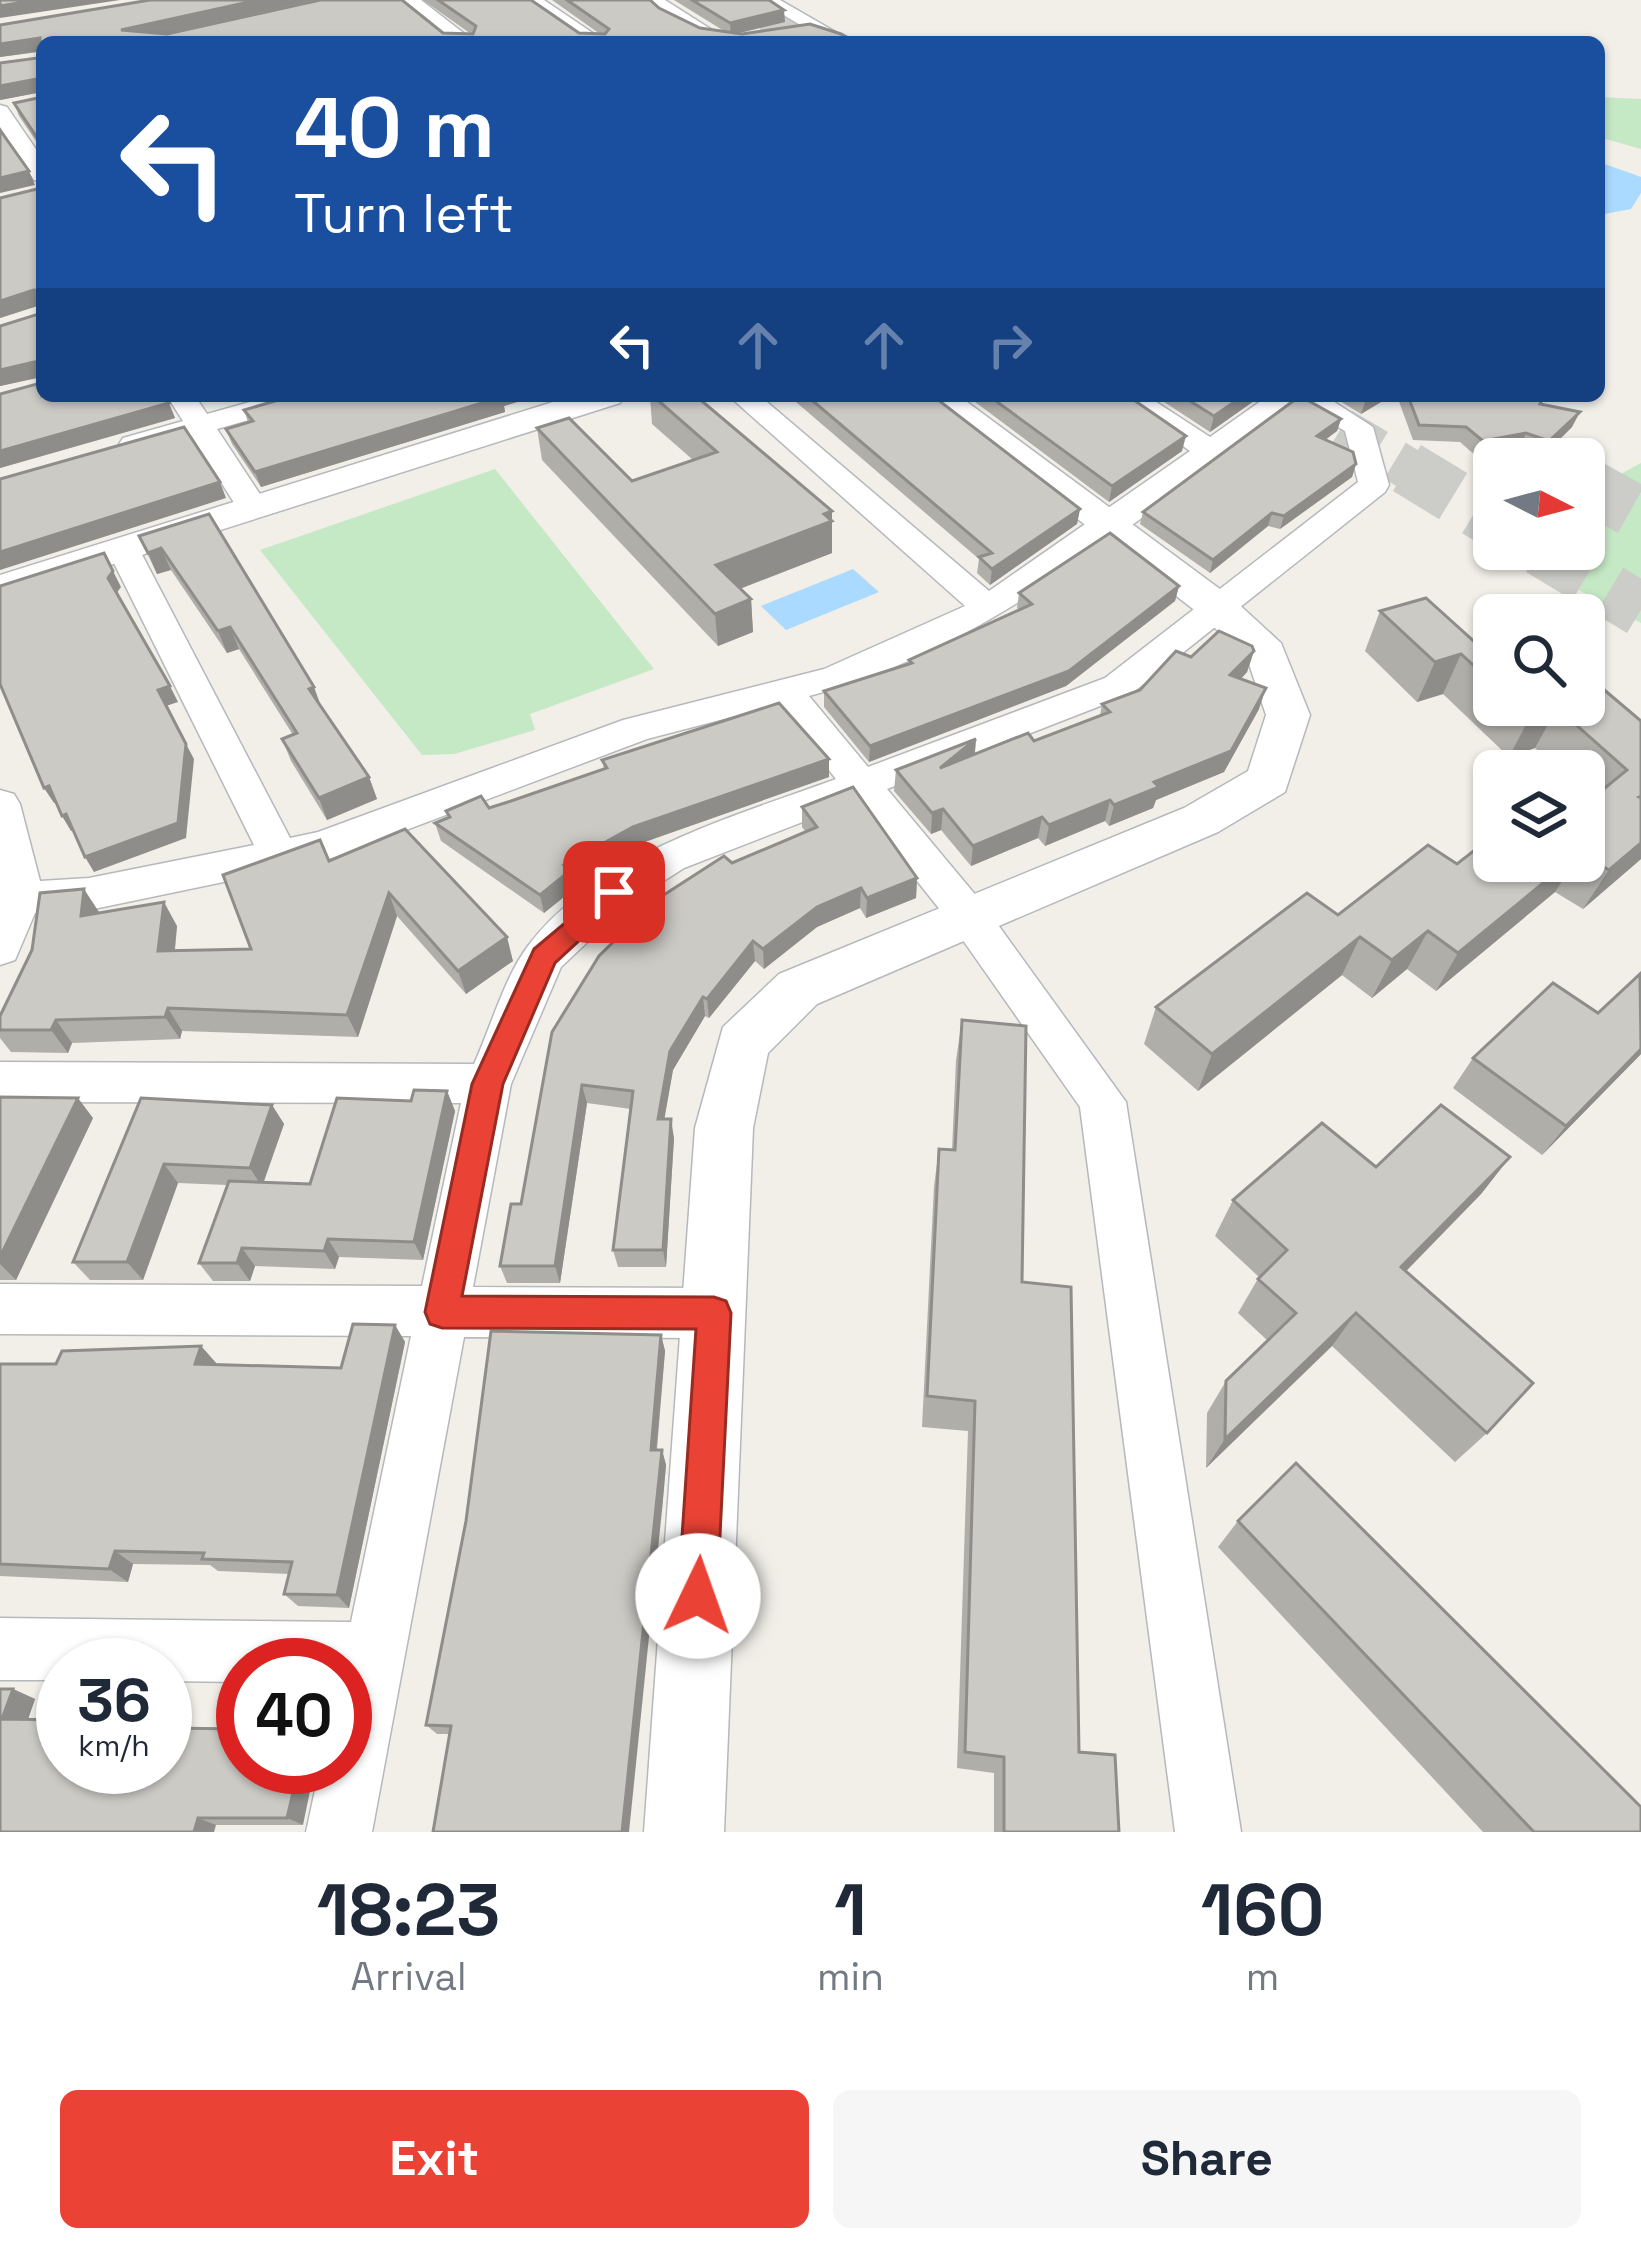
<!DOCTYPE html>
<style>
:root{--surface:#fff;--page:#f6f6f7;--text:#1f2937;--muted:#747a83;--accent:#ea4335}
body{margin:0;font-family:"Space Grotesk",sans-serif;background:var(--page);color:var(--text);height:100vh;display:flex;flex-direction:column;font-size:45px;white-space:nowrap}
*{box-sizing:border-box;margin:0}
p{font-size:39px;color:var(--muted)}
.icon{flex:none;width:66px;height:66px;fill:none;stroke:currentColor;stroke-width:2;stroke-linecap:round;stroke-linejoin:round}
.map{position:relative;height:1832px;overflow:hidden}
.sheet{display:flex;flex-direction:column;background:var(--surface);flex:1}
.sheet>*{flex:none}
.guide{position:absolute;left:36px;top:36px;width:1569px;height:366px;border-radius:18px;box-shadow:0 3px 9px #0004;background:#1a4fa0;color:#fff;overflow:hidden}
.needle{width:78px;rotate:96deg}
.tools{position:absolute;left:1473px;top:438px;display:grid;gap:24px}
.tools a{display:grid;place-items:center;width:132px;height:132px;border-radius:18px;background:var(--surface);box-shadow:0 3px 9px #0004;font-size:60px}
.speed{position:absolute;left:36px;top:1638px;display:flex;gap:24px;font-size:60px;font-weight:700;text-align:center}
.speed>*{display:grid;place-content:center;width:156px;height:156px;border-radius:50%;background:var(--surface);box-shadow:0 3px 9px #0004;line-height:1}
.speed small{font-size:30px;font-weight:400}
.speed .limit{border:18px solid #d22;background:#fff;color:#111}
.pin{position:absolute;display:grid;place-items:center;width:102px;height:102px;color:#fff;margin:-51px;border-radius:24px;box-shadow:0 6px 18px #0006}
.me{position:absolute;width:132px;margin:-66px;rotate:3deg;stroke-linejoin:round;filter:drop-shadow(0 0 9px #0008)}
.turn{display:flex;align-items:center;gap:42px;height:252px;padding:0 60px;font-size:54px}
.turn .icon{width:156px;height:156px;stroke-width:2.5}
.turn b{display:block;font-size:84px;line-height:102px}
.lanes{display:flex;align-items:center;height:114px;padding:0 60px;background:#0003;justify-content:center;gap:60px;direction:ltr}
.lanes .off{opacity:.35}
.eta{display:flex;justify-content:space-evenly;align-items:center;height:204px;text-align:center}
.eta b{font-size:72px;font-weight:800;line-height:84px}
.button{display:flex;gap:24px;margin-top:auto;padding:24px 60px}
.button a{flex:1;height:138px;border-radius:18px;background:var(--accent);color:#fff;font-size:48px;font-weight:800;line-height:138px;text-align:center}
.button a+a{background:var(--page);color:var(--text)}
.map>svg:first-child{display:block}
</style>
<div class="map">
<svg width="1641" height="1832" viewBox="0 0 1641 1832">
<rect width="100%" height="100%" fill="#f1efe8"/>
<!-- green -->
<g fill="#c5e8c5">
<path d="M1599,97L1641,99V149L1599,137Z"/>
<path d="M1641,463V623L1505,551L1584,549V494Z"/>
<path d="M495,469L654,669L530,714L535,730L454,754L422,755L260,550Z"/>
</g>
<!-- water -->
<g fill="#aadaff">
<path d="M1599,162L1641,177V193L1631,209L1599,215Z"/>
<path d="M853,569L879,592L786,630L761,606Z"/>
</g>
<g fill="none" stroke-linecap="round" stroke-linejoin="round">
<!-- motorway-tunnel-far2 -->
<path stroke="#ccccc8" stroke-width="33" stroke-dasharray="33 16" stroke-linecap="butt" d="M720,0L795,42"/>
<!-- motorway-tunnel-far1 -->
<g stroke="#ccccc8" stroke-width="42" stroke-dasharray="42 21" stroke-linecap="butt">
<path d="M1287,396L1412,471"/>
<path d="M1429,396L1541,459"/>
</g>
<!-- motorway-tunnel -->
<g stroke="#ccccc8" stroke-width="54" stroke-dasharray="54 27" stroke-linecap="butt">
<path d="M1407,468L1494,521"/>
<path d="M1584,483L1641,515"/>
<path d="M1540,549L1641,610"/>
</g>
<defs>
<g id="minor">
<path d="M523,0H544L606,42H583Z"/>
<path d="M643,0H665L731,42H708Z"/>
<path d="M758,0H780L853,42H829Z"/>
<path d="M0,105L7,107L42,158V182L34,180L0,127Z"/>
<path d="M167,396H195L207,414L271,396H316L312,402L217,429L269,508L264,515H242L192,437L134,453L123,450L119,444L123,438L183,421Z"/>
<path d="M729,396H760L989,591L1190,451L1114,396H1147L1210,437L1268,396H1325L1373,427L1389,485L1385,492L1131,694L887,789L983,904L1126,1102L1241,1832H1175L1080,1107L953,926L854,802L684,868L628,904L561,967L511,1084L473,1287L714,1288L733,1295L740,1313L733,1331L714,1338L464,1337L372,1832H306L320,1767H345V1665H243V1682L165,1681V1665H63V1680H0V1618L351,1622L411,1336L0,1334V1284L422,1286L461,1103L0,1102V1062L474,1064C491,1027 504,978 528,946C597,854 733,817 836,779L777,705L647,739L324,861L89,910L35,913L15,960L0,965V790L14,794L20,804L40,881L89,878L254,845L107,549L123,539L139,549L290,838L318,832L623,720L824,669L965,606ZM1296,403L1345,431L1358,482L1105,678L868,767L809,696C993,648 1146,511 1296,403Z"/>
</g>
<g id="tertiary">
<path d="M396,0H421L475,42H448Z"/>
<path d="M572,396H625L620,403L0,600V575Z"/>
<path d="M920,396H959L1232,598L1281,643L1310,715L1285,792L1218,832L817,1004L768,1053L753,1128L724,1832H644L695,1128L723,1027L779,974L1184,808L1248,771L1266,715L1247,658L1202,616Z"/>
</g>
</defs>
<!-- minor casing -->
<use href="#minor" stroke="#b5b8bc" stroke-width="3"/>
<!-- tertiary casing -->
<use href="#tertiary" stroke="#b5b8bc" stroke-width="3"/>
<!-- minor -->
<use href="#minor" fill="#fff" fill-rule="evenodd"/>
<!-- tertiary -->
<use href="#tertiary" fill="#fff" fill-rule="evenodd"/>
</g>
<!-- wall -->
<g fill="#afaea9">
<path d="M423,0H531L579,33L600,34L552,0H650L659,8L700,28L724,31L674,0H769L785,22L739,33L42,42V92L0,100V63L38,58L39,52L0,57V25L164,34H471Z"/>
<path d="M38,98L42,102V396H165L175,418L0,468V394L41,383L40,377L0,386V326L39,314V305L0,318V198L41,188L40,147L19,116L14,103Z"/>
<path d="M292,396H537L504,406L505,412L261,487L232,444L226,429L248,422L244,410Z"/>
<path d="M650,396H696L832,511V553L740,589L751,599L753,632L718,646L542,460L537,428L632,481L693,460L652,424Z"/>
<path d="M789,396H933L1080,509L1077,524L990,585L977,573L979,559Z"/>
<path d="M967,396H1128L1182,451L1109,502Z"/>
<path d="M1155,396H1261L1210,432Z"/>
<path d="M1332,396H1391L1361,414Z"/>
<path d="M1397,396H1545L1541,404L1572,427L1542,457L1519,448L1477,457L1460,442L1413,440Z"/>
<path d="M1341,419L1337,431L1325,440L1356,464L1352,477L1280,529L1268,526L1210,573L1140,524L1143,512Z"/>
<path d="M209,514L322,709L369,777L377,799L327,820L291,761L282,739L293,735L239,649L227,653L171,570L157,574L139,536Z"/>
<path d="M1179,586L1175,601L1066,686L869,762L824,707V691L908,664L909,660L1019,610L1017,608L1019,593Z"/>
<path d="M1380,611L1477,644L1494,639V705H1584L1641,721V859L1583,909L1555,892L1436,991L1407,969L1372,998L1342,975L1198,1091L1144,1044L1156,1007L1338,915L1457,864L1494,861H1584V805L1590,800L1584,794V771H1560L1535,748L1509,757L1443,694L1417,702L1365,651Z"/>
<path d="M1254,651L1247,672L1241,679L1259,709L1224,772L1156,800L1153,808L1109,826L1105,821L1045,846L1038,838L971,866L941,830L931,834L894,791L896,770L976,739L975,754L1034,741L1100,716L1102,704L1140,690L1191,657Z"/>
<path d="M829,759V777L636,845L573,880L575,888L544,913L441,841L435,823L448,818L446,811L489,808L604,769L602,760Z"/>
<path d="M802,807L917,878L916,898L866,918L860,908L817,927L764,969L755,961L709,1018L705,1016L673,1070L664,1119L674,1138L666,1267H618L613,1250L631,1109L587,1103L560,1283H507L500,1266L521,1204L552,1032L732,863L806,832L802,827Z"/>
<path d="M329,861L513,961L466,994L397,916L358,1037L182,1031L180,1039L72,1043L68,1053L11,1052L0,1038V1016L99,913L177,926L175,951L251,949Z"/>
<path d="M962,1020L1022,1282L1079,1752L1119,1832H994V1773L957,1768L968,1431L922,1427L934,1186L939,1149L952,1150L956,1060Z"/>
<path d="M1641,1054L1542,1155L1453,1088L1473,1058Z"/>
<path d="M447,1091L455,1111L423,1260L339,1257L335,1269L255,1266L250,1281H213L199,1263L227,1185L178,1183L143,1280H90L73,1262L141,1098L272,1105L284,1124L263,1182L310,1184L411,1101Z"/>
<path d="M0,1097L93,1118L16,1280H0Z"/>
<path d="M1510,1157L1481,1194L1406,1271L1487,1433L1455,1462L1332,1346L1206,1468L1207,1413L1226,1381L1268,1341L1238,1313L1259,1277L1215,1236L1233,1200L1376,1167Z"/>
<path d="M395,1325L405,1342L349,1608L298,1606L284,1594L289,1574L218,1571L210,1565L133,1564L128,1582L0,1576V1364H56L201,1346L216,1363L215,1365L341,1368Z"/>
<path d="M661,1335L665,1351L657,1450H662L666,1465L662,1510L450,1734H437L426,1725Z"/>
<path d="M1238,1521L1641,1832H1483L1218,1547Z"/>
<path d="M13,1689L35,1699L28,1719L63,1767L165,1728L303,1825H216L0,1832Z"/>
</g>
<!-- shaded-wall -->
<g fill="#8f8d8a">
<path d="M37,0H120L0,18V6Z"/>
<path d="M258,0H315L128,42L121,30Z"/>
<path d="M784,10L785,22L731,35L730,23Z"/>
<path d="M40,38L42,51L0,57V44Z"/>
<path d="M42,78V92L0,100V86Z"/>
<path d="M29,171L35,185L0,193V178Z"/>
<path d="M34,290L41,305L0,318V301Z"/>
<path d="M38,361L42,377L0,386V370Z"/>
<path d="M229,396H255L231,402Z"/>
<path d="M498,396H537L504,406L505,412L261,487L255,472Z"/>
<path d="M1243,396H1261L1210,432L1214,416Z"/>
<path d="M1370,396H1391L1361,414L1366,399Z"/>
<path d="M169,403L175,418L0,468V451Z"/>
<path d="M1580,412L1572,427L1542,457L1549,441Z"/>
<path d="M1341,419L1337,431L1313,449L1317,436Z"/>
<path d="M1526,433L1519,448L1477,457L1483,441Z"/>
<path d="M1186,436L1182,451L1109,502L1112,486Z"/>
<path d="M1356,464L1352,477L1280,529L1284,516Z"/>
<path d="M220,482L226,498L0,570V552Z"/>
<path d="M1080,509L1077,524L990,585L992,569Z"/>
<path d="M832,511V553L718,597L716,565Z"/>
<path d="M1272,513L1268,526L1210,573L1213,560Z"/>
<path d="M161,548L171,570L157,574L148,553Z"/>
<path d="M113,571L121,587L116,594L108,578Z"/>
<path d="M1179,586L1175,601L1066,686L869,762L870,746Z"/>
<path d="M751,599L753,632L718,646L715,614Z"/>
<path d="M230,627L239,649L227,653L218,631Z"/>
<path d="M1254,651L1247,672L1224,696L1230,675Z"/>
<path d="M1461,654L1443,694L1417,702L1435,662Z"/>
<path d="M170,686L178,702L166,706L158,690Z"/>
<path d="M314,687L322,709L309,689Z"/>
<path d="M1266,688L1259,709L1224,772L1156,800L1153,808L1109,826L1114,805L1154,782Z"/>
<path d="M1557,708L1535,748L1509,757L1530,717Z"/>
<path d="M976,739L974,760L940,768Z"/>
<path d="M186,744L194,759L186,838L94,872L85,857Z"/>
<path d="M829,759V777L636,845L573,880L575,888L544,913L540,895L564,865L633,827Z"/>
<path d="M369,777L377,799L327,820L319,798Z"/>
<path d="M49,786L59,802L54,803L44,788Z"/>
<path d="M1110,800L1105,821L1045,846L1049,825Z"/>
<path d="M943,809L941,830L931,834L932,813Z"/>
<path d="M66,814L76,830L71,831L62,816Z"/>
<path d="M1042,817L1038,838L971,866L973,846Z"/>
<path d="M1641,843V859L1583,909L1609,870Z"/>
<path d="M1570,861H1575L1555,892L1436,991L1458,953Z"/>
<path d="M917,878L916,898L866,918L867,898Z"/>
<path d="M861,888L860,908L817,927L764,969L763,949L817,907Z"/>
<path d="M84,889L99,912L81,916Z"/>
<path d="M389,893L397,916L358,1037L347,1015Z"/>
<path d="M164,902L177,926L172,974L158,951Z"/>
<path d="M1428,931L1407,969L1372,998L1392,960Z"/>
<path d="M507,937L513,961L466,994L458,971Z"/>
<path d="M1360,937L1342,975L1198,1091L1212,1054Z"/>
<path d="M753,941L755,961L709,1018L707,999Z"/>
<path d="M703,997L705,1016L673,1070L661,1138L658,1119L670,1051Z"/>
<path d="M168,1008L182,1031L180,1039L165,1017Z"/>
<path d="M56,1020L72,1043L68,1053L51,1030Z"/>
<path d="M1641,1049V1054L1542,1155L1566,1126Z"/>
<path d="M582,1085L587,1103L560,1283L555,1266Z"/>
<path d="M447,1091L455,1111L423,1260L414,1242Z"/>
<path d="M78,1098L93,1118L16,1280L0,1264V1257Z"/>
<path d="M272,1105L284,1124L262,1187L250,1168Z"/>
<path d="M671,1119L674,1138L666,1267L663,1250Z"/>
<path d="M1510,1157L1481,1194L1376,1302L1401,1267Z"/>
<path d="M164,1164L178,1183L143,1280L127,1262Z"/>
<path d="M328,1239L339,1257L335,1269L324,1251Z"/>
<path d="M242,1248L255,1266L250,1281L237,1263Z"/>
<path d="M1356,1313L1332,1346L1206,1468L1225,1439Z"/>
<path d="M395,1325L405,1342L349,1608L337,1595Z"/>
<path d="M661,1335L665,1351L655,1465L651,1450Z"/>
<path d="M201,1346L216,1363L210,1380L195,1364Z"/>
<path d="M662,1450L666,1465L662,1510L629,1832H622Z"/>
<path d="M115,1551L133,1564L128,1582L109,1569Z"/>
<path d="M13,1689L35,1699L25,1728L2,1719Z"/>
<path d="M299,1767H315L303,1825L287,1818Z"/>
<path d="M198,1818L216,1825L214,1832H194Z"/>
</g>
<!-- building -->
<g fill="#cccac5" stroke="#8f8d8a" stroke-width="3">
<path d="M0,0H37L0,6Z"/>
<path d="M150,0H258L121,30L167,34L320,0H402L443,33L473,34L476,26L438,0H531L579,33L605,34L609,29L567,0H650L659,8L700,28L742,34L810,24L841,34L856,42H42V78L0,86V63L38,58L40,38L0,44V25Z"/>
<path d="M692,0H769L784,10L730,23Z"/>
<path d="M38,98L42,102V396H165L169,403L0,451V394L41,383L38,361L0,370V326L39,314L40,294L34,290L0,301V198L41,188L40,142L14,103Z"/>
<path d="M0,130L29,171L0,178Z"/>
<path d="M292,396H502V397L255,472L226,429L253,421L244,410Z"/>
<path d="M653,396H696L832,511L824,514L832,521L716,565L751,599L715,614L537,428L569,418L632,481L717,452Z"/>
<path d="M807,396H933L1080,509L992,569L979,557L992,553Z"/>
<path d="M989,396H1128L1186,436L1112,486Z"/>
<path d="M1182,396H1243L1214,416Z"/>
<path d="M1300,396L1341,419L1317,436L1353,452L1356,464L1284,516L1272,513L1213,560L1143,512Z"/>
<path d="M1408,396H1544L1540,404L1580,412L1549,441L1526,433L1483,441L1466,427L1419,425Z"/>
<path d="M184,427L220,482L0,552V479Z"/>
<path d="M209,514L314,687L309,689L369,777L319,798L282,739L297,733L230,627L218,631L161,548L148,553L139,536Z"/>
<path d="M1110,533L1179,586L1069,671L870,746L824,691L912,663L909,660L1032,604L1019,593Z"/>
<path d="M104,553L113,571L108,578L170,686L158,690L186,744L178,823L85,857L66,814L62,816L49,786L44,788L0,684V586Z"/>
<path d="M1426,598L1477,644L1494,639V684L1461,654L1435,662L1380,611Z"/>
<path d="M1219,631L1252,646L1254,651L1230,675L1266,688L1231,751L1154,782L1159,787L1114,805L1110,800L1049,825L1042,817L973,846L943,809L932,813L896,770L976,739L940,768L1028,733L1034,741L1110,712L1102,704L1140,690L1176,651L1191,657Z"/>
<path d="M1602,688L1641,721V796L1639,797L1641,798V843L1609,870L1584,855V805L1627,770L1557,708L1530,717L1517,705H1584V693Z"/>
<path d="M779,703L829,759L633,827L564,865L571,870L540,895L435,823L450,817L446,811L481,796L489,808L511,801L607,768L602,760Z"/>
<path d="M853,787L917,878L867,898L861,888L817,907L763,949L753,941L707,999L703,997L670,1051L658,1119H671L663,1250H613L633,1091L582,1085L555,1266H500L511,1204H521L552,1032L599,956L656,900L724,856L732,863L817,827L802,807Z"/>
<path d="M405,829L507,937L458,971L389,893L347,1015L168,1008L165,1017L56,1020L51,1030H0V1016L32,950L40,893L84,889L81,916L164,902L158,951L251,949L223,875L320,840L329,861Z"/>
<path d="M1494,835V861H1570L1458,953L1428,931L1392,960L1360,937L1212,1054L1156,1007L1307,893L1338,915L1428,845L1457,864Z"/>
<path d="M1640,974L1641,1049L1566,1126L1473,1058L1553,983L1598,1013Z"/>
<path d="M962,1020L1026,1026L1022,1282L1071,1287L1079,1752L1115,1755L1119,1832H1004V1757L965,1752L975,1401L927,1396L939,1149L955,1150Z"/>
<path d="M414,1090L447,1091L414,1242L328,1239L324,1251L242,1248L237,1263H199L229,1181L310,1184L337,1098L411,1101Z"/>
<path d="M0,1097L78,1098L0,1257Z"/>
<path d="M141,1098L272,1105L250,1168L164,1164L127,1262H73Z"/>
<path d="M1441,1105L1510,1157L1401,1267L1533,1383L1487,1433L1356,1313L1225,1439L1226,1381L1296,1313L1258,1279L1287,1250L1233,1200L1322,1123L1376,1167Z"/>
<path d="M353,1324L395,1325L337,1595L284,1594L292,1562L202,1559L204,1553L115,1551L109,1569L0,1564V1364H56L62,1351L201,1346L195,1364L341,1368Z"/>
<path d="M491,1331L661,1335L651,1450H662L622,1832H433L451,1726L426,1725L466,1521Z"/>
<path d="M1296,1463L1641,1807V1832H1534L1238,1521Z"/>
<path d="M0,1689H13L2,1719L63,1720V1767H165V1728L243,1729V1767H299L287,1818H198L194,1832H0Z"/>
</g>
<!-- route -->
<path fill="#ea4335" stroke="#982c22" stroke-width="3" d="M614,882L627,892L623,900L555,963L503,1084L462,1296L714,1297L726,1301L731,1313L717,1596L712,1610L698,1615L684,1610L678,1596L696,1329L442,1328L430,1324L425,1312L472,1084L534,949Z"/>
</svg>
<div class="tools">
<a><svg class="needle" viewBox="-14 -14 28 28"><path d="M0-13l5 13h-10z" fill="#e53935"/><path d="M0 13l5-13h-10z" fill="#747a83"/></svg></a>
<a><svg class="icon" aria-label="search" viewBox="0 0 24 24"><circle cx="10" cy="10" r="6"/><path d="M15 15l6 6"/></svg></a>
<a><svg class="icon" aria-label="layers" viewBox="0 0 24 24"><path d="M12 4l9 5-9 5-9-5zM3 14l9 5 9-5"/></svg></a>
</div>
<div class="speed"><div>36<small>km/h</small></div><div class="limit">40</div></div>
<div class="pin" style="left:614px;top:892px;background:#d93025"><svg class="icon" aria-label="arrive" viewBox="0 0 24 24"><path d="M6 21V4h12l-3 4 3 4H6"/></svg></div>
<svg class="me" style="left:698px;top:1596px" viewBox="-20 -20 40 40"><circle r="19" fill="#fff"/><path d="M0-13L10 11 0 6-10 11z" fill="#ea4335"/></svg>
<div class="guide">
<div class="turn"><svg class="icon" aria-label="left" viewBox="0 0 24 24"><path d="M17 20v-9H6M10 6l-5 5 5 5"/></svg><div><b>40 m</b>Turn left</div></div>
<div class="lanes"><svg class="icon" aria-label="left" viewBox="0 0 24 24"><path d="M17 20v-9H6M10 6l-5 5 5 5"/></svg><svg class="icon off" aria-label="ahead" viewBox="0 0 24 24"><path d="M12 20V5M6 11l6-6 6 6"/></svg><svg class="icon off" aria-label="ahead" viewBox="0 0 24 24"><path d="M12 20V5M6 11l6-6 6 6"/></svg><svg class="icon off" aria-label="right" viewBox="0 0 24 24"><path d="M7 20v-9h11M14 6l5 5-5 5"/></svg></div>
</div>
</div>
<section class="sheet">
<div class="eta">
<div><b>18:23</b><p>Arrival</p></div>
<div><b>1</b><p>min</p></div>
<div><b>160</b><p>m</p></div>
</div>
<div class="button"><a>Exit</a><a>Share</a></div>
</section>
